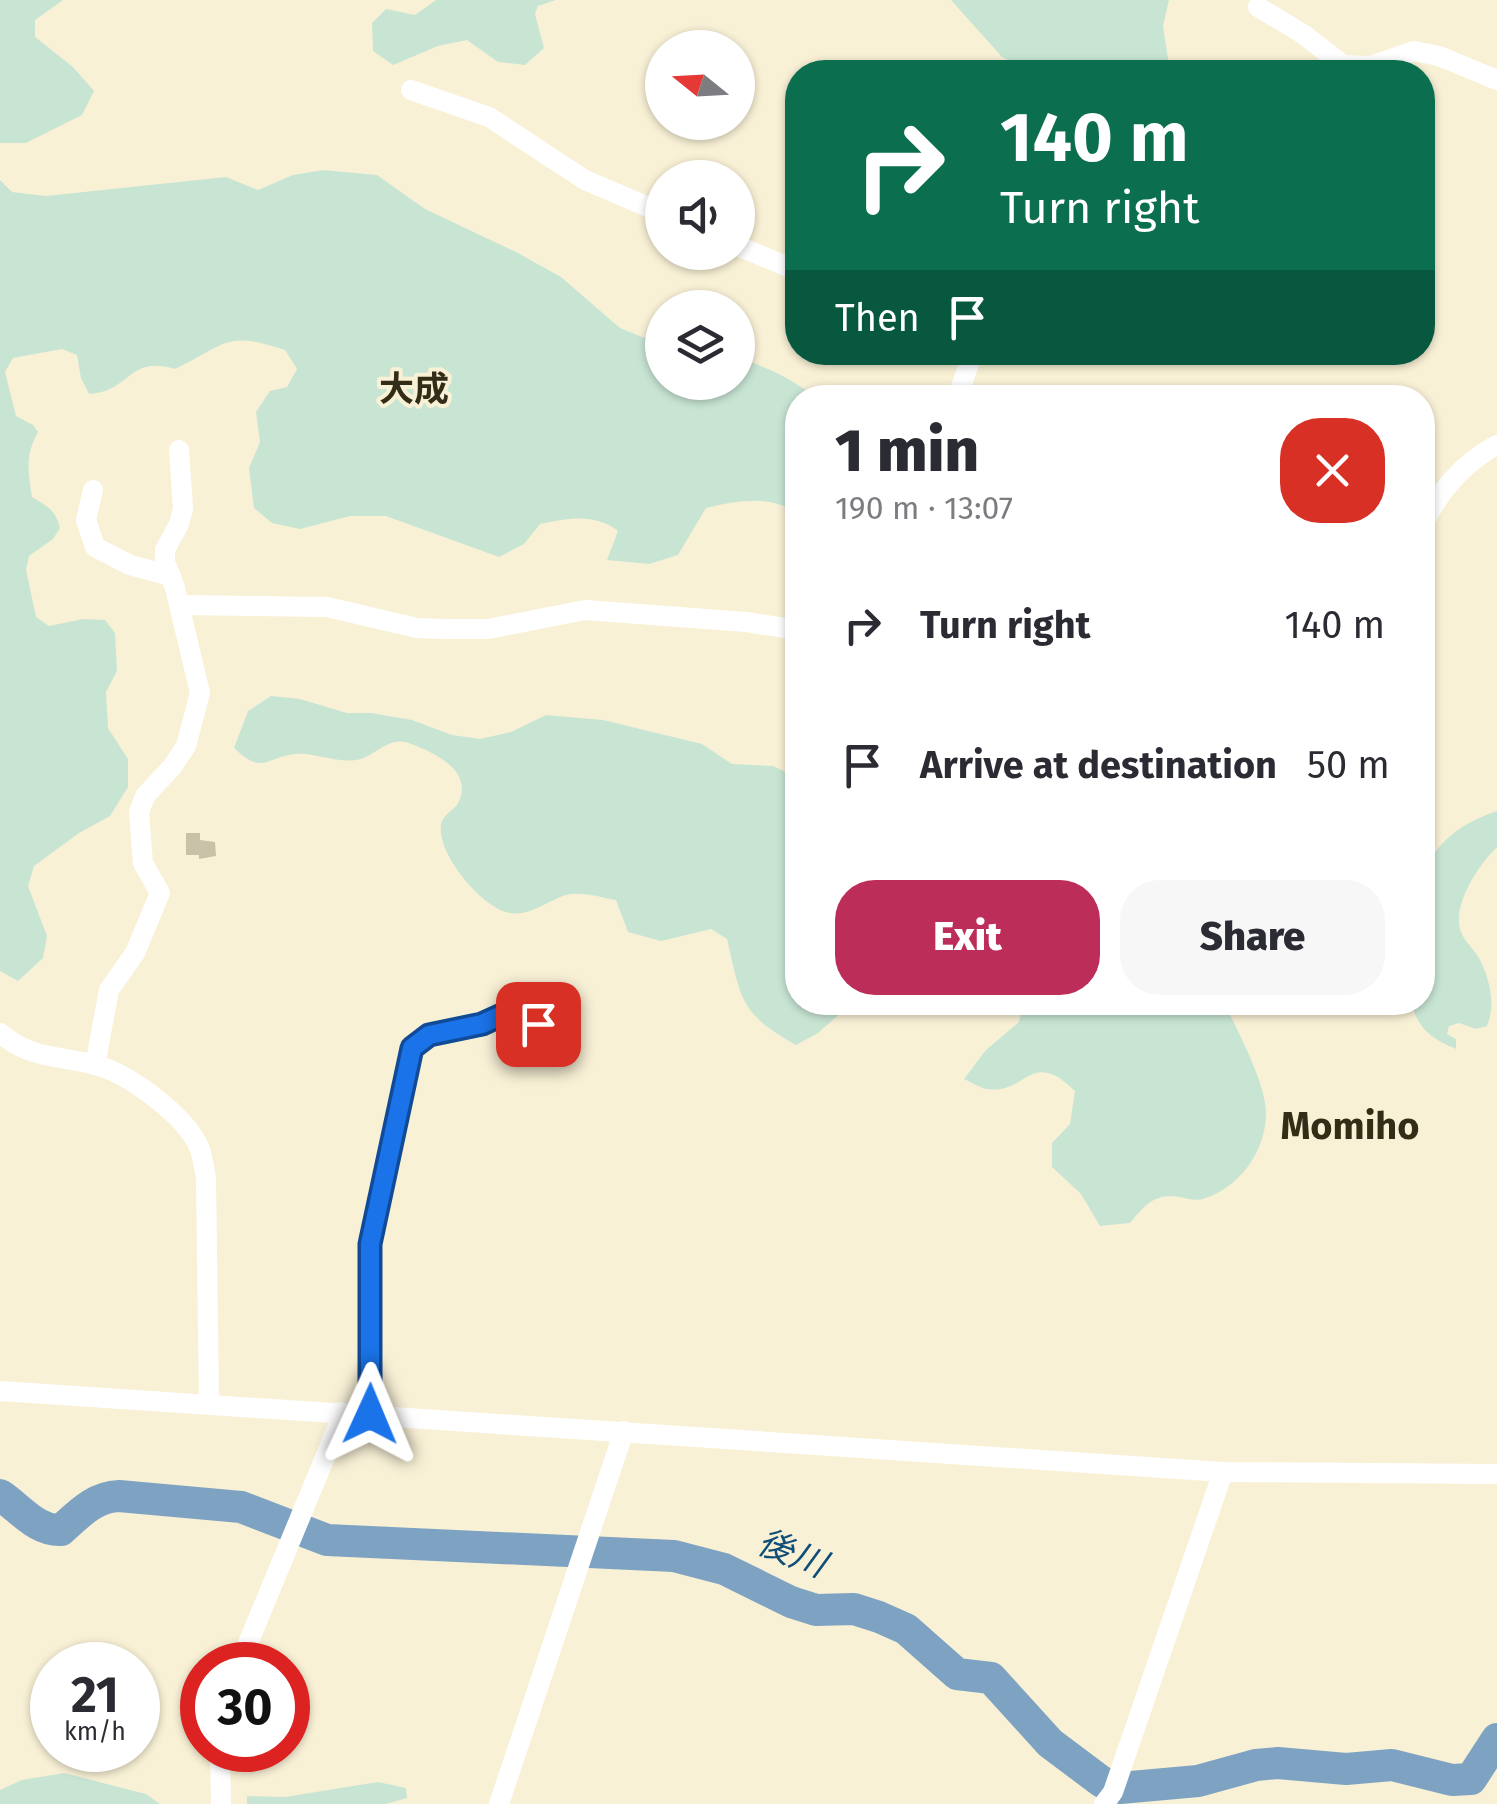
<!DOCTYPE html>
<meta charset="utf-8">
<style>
:root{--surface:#fff;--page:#f7f7f7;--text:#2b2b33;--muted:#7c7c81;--accent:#bc2d59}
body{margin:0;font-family:"Fira Sans","Noto Sans JP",sans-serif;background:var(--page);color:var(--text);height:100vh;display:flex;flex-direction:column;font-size:38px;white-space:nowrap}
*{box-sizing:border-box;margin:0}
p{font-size:32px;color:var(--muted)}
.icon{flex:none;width:55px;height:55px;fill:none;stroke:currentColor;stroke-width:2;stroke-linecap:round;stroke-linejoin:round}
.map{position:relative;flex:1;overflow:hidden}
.panel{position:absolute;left:785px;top:385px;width:650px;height:630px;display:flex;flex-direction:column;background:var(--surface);border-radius:40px;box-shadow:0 2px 8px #0004}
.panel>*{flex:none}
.guide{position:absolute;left:785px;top:60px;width:650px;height:305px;border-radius:40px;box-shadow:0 2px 8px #0004;background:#0b6e4f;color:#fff;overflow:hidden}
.needle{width:65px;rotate:288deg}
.buttons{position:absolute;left:645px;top:30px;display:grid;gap:20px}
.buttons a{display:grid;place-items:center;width:110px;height:110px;border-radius:50%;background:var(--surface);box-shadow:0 2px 8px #0004;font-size:50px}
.speed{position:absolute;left:30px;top:1642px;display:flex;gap:20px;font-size:50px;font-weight:700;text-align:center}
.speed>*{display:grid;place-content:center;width:130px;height:130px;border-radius:50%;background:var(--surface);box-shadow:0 2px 8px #0004;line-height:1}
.speed small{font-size:25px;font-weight:400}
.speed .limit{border:15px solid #d22;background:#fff;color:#111}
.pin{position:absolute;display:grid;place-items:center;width:85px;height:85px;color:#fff;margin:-42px;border-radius:20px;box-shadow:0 5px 15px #0006}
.me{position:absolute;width:110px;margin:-55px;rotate:1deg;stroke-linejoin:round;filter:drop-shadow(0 0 8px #0008)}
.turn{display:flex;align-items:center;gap:35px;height:210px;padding:0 50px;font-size:45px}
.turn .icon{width:130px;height:130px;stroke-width:2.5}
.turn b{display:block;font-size:70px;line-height:85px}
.then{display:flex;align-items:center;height:95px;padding:0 50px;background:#0003;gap:20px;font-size:38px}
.round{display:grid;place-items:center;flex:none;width:105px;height:105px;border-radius:40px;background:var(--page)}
.overview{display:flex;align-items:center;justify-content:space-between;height:170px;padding:0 50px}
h1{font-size:60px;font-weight:800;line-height:75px}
.action{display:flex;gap:20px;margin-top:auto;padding:20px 50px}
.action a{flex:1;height:115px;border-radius:40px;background:var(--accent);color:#fff;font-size:40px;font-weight:800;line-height:115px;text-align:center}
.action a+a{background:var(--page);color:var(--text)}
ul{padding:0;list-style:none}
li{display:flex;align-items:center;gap:30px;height:140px;padding:0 50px}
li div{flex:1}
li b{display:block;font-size:38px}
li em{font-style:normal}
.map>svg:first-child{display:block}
</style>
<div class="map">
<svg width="1497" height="1804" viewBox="0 0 1497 1804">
<rect width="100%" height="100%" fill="#f9f1d6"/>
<!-- green -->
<g fill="#c8e5d4">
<path d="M0,0H63L35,20V37L73,67L94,91L82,115L26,143H0Z"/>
<path d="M436,0H556L538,6L535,14L544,48L525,65L498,62L467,40L438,46L393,65L373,51L372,23L386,9L415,15Z"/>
<path d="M951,0H1169L1163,26L1170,72H1033L1002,57Z"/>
<path d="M323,170L377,175L425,209L516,252L561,277L620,328L662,345V382H738V358C765,366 793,379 815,397L798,398L797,513C768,494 737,501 706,508L678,555L649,564L607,560L618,531C595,513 567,518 540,524L524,544L499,557L386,516H350L300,529L272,523L254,508L249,468L260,442L256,412L270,391L287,387L297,369L285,350C225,330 227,344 175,369C127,355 131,392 89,394L81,378L77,355L62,349L13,358L5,372L16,416L33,425L38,432C25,455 28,472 32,497C46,505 56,510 60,528L53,539L29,556L26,570L36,617L49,626L83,619L105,620L115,633L117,671L106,692L108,728L128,759V787L110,816L79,833L34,866L28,886L47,936L43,958L18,981L0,971V180L12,192L46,196L226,177L258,190L293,175Z"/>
<path d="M271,696L300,699L347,713H371L412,720L452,735L480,739L511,732L546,715L603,720L702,744L732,764L773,766L797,777L798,1002L852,1003L818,1033L796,1045C740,1014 741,999 727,939L711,929L661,941L628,932L616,900C599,897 579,890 563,896C544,903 527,918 506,912C479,904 437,853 441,825C443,813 455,811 459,801C473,770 433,752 411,744C388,734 375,758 356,760C336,763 313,752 295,754C265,757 264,776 234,748L248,711Z"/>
<path d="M1497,811V847C1479,864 1451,906 1461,932C1464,941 1474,949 1479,958C1490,979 1496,1005 1487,1026L1476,1029L1459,1023L1449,1026L1447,1034L1456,1039V1049C1431,1038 1419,1030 1411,1003L1422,1002L1423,875C1437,840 1462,823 1497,811Z"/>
<path d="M1023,1003H1224C1237,1029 1265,1082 1266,1111C1267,1150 1240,1188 1203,1199C1196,1201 1188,1199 1180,1197C1154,1193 1146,1204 1130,1223L1100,1226L1081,1194L1052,1167V1143L1070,1124L1075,1091C1030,1047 1027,1095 987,1089C980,1088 971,1082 964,1079L986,1050L1019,1022Z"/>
<path d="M64,1773L146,1794L160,1804H0V1790L22,1780Z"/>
<path d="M378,1782L406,1788L407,1798L386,1804H247V1796L285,1797Z"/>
</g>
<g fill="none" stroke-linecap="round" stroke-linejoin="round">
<!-- river -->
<path stroke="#7ea3c2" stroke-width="32" d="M0,1495C20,1508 36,1531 61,1530C79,1514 94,1497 119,1496L241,1507L327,1540L674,1556L724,1569L791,1602L816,1610L854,1609L879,1617L906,1629L957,1674L991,1678L1050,1743L1102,1782L1120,1788L1198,1781L1256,1765L1278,1763L1346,1769L1392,1765L1452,1780L1471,1779L1497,1739"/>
</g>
<!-- building -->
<path fill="#cac2a8" d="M186,833H200V840L215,842L216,856L199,859V855H186Z"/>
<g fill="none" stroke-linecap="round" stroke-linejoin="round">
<!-- minor -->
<g stroke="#fff" stroke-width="20">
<path d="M1258,7L1303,34L1343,65L1371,66L1414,51L1439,56L1497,80"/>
<path d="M1010,72L1011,70"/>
<path d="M411,90L489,117L585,180L662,213"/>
<path d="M738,246L798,271"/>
<path d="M957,398L970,361L977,352"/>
<path d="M93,490L86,520L95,547L130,565L171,576"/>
<path d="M1422,527C1437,493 1464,462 1497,445"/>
<path d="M179,605L327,607L417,628L443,629H488L585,610L746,622L798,630"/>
<path d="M0,1033C32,1060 58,1055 96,1065C129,1074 185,1115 199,1147C203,1157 204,1168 206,1178L209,1403"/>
<path d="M95,1065L109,990L135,953L160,893L143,863L139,812L145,796L172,767L186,746L200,693L175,588L165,562V550L179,524L183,509L179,450"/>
<path d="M0,1391L1223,1472L1497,1474"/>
<path d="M370,1414V1244L412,1048L429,1035L482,1024L515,1009L528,1012L537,1024L547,1028"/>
<path d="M239,1665L338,1426L341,1412"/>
<path d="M220,1750L221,1804"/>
<path d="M499,1804L624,1431"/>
<path d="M1104,1804L1113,1792L1223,1472"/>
</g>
</g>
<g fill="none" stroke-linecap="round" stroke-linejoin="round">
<defs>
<path id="route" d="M370,1414V1244L412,1048L429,1035L482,1024L515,1009L528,1012L538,1024"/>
</defs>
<!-- route casing -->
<use href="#route" stroke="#114b97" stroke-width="25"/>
<!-- route -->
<use href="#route" stroke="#1a73e8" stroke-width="18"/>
</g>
<g text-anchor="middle" stroke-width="8" stroke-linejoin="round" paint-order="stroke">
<!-- neighbourhood labels -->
<g font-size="35" font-weight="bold" fill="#332c17" stroke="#f9f1d6">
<text x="414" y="401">大成</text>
</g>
<!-- water labels -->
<g font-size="35" font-style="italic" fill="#0f4e77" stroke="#f9f1d6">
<text transform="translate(792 1553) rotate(22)" y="12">後川</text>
</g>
<!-- quarter labels -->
<g font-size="38" font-weight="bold" fill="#332c17" stroke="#f9f1d6">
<text x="1350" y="1139">Momiho</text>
</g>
</g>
</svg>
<div class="buttons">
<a><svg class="needle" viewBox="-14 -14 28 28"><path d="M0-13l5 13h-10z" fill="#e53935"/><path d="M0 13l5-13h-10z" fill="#7c7c81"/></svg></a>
<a><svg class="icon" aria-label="sound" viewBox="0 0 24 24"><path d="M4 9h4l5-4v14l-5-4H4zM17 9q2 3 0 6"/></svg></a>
<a><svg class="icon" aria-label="layers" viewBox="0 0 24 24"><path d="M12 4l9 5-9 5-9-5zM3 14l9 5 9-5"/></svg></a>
</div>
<div class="speed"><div>21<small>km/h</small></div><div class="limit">30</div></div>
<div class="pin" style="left:538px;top:1024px;background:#d93025"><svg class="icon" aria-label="arrive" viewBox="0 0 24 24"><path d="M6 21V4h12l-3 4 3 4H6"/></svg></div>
<svg class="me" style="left:370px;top:1414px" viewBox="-20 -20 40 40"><path d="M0-17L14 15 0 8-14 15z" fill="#1a73e8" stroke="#fff" stroke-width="4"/></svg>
<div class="guide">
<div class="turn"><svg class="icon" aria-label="right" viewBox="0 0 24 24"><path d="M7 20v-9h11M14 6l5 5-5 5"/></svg><div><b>140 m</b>Turn right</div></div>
<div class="then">Then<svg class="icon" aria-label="arrive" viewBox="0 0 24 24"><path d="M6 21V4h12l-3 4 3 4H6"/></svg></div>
</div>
<section class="panel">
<div class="overview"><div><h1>1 min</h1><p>190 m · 13:07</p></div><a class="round" style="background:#d93025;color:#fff"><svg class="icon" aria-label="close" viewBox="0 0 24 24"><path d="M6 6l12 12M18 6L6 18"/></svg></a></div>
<ul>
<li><svg class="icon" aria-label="right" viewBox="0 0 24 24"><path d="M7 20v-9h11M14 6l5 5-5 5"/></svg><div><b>Turn right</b></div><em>140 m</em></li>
<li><svg class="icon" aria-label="arrive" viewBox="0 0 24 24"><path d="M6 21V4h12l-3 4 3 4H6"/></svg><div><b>Arrive at destination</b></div><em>50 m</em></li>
</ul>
<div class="action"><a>Exit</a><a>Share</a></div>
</section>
</div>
